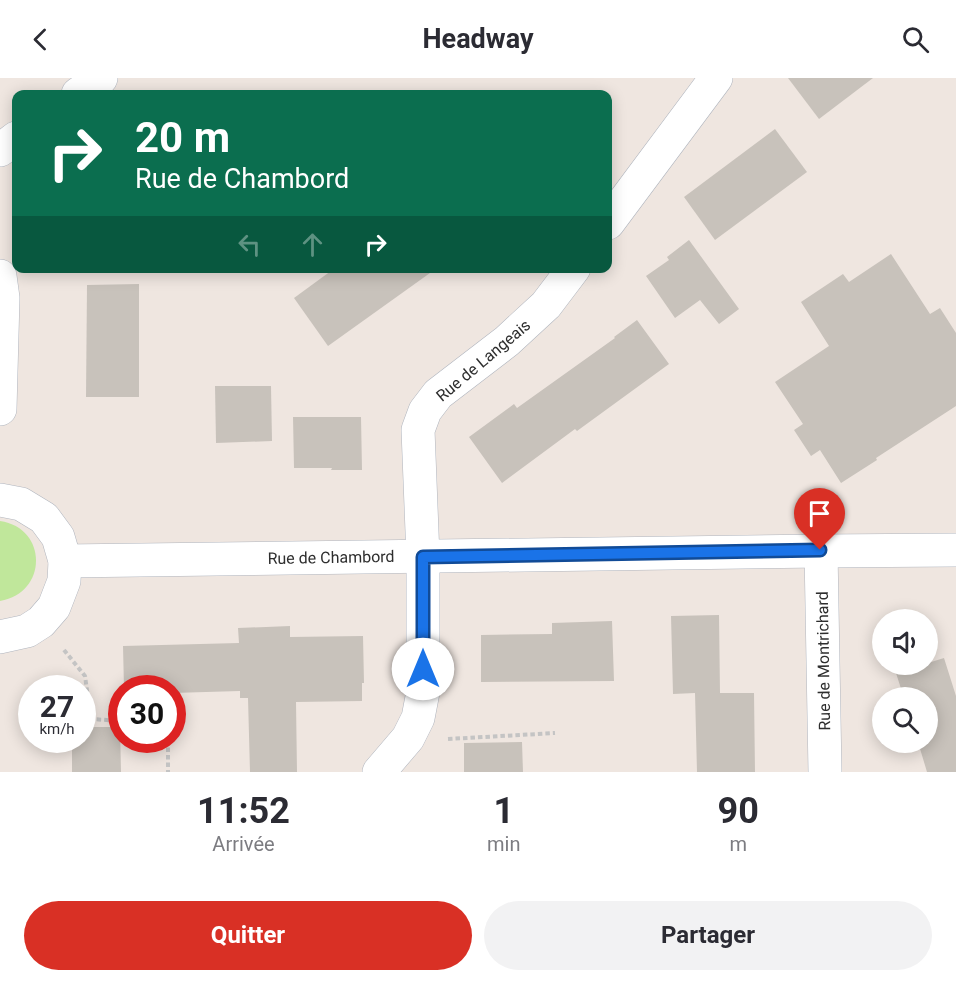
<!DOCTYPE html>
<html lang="fr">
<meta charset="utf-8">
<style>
:root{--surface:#fff;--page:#f2f2f3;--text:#2b2b33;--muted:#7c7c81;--accent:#d93025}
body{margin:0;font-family:Roboto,sans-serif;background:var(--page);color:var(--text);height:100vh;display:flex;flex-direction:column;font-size:22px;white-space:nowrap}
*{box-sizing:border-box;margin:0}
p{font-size:20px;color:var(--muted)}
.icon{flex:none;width:33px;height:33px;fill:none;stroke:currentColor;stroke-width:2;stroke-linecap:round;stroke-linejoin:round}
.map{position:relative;height:694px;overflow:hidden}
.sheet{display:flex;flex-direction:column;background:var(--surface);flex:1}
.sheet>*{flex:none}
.guide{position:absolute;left:12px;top:12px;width:600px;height:183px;border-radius:12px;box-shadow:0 3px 15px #0003;background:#0b6e4f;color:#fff;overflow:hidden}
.controls{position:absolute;left:872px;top:531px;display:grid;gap:12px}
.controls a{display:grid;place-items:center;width:66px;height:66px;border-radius:50%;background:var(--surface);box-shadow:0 3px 15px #0003;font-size:30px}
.speed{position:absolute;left:18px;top:597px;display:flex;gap:12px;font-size:30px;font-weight:700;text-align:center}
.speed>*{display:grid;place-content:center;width:78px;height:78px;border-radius:50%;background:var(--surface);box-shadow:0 3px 15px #0003;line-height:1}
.speed small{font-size:15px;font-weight:400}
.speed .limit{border:9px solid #d22;background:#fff;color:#111}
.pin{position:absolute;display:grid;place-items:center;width:51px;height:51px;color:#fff;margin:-62px -26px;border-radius:50% 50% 50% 0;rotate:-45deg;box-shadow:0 0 6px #0007}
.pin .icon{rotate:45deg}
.me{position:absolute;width:66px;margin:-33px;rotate:0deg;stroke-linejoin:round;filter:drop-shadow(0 0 4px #0008)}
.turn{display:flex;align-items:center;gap:21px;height:126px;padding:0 24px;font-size:27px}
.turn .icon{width:78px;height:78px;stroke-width:2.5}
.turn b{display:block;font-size:42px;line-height:51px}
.lanes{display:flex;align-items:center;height:57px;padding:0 24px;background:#0003;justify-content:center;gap:30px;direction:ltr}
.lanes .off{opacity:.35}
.eta{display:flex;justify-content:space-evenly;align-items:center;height:102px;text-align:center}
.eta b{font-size:36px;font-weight:700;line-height:42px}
.action{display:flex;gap:12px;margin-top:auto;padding:12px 24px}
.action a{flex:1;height:69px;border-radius:36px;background:var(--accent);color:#fff;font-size:24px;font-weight:700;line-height:69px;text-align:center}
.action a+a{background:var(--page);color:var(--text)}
header{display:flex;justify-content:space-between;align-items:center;height:78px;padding:0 24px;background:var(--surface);font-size:27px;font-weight:700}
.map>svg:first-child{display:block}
</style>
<header><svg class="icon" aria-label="back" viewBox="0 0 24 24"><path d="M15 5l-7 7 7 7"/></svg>Headway<svg class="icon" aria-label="search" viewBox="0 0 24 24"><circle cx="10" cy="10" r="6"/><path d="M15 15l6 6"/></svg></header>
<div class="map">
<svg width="956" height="694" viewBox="0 0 956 694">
<rect width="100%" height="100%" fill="#efe6e0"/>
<!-- green -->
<path fill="#c0e79b" d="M0,443C48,450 48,515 0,523Z"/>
<!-- building -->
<g fill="#c8c2bb">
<path d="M788,0H873L819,41Z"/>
<path d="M775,51L807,94L715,162L684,119Z"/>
<path d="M689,162L739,231L719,246L700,222L675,240L646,198L669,182L667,179Z"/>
<path d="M891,176L930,236L940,230L956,255V328L876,380L877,382L841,405L820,372L811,378L794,352L803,346L775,304L829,268L801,224L843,196L849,204Z"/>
<path d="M335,190H437L328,268L294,220Z"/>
<path d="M139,206V319H86L87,207Z"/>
<path d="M637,242L669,286L577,353L575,351L502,405L469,359L514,326L517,330L615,260L614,259Z"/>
<path d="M215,308H271L272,363L216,365Z"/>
<path d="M293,339H361L362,392H331L332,390H294Z"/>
<path d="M719,537L720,615H704H754L755,694H697L695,615L673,616L671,538Z"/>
<path d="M612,543L614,603L481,604V557L552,556V545Z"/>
<path d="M290,548V559L363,558L364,605H362V623L296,624L297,694H250L248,620H240V613L172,615V610H124L123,568L239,565L238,550Z"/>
<path d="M944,580L956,618V694H927L918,664H927V620H904L896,595Z"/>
<path d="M82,649H120L121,694H72V662H82Z"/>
<path d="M522,664L523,694H464V665Z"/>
</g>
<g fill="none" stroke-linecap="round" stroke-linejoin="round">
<defs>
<g id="street">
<path d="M78,16L101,0"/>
<path d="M0,72L16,60"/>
<path d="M608,145L716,0"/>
<path d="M0,198L3,220L0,331"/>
<path d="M0,422L21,426L44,440L58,459L65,483L64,503L54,529L41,544L27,553L0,559"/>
<path d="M821,473L825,694"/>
<path d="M65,483L821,473L956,472"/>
<path d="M379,694L408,660L418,640L423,614V479L418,352L425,333L438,316L507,263L546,227L574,190"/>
</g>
</defs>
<!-- street casing -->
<use href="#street" stroke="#b0b5be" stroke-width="34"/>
<!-- path -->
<g stroke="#c4c4c4" stroke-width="4" stroke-dasharray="4.5 3" stroke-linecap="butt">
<path d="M64,572L85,598L91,641L122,643"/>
<path d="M448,661L555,655"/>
<path d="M168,662V694"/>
</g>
<!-- street -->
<use href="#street" stroke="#fff" stroke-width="33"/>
</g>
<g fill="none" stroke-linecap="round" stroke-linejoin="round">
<defs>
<path id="route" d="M423,591V479L820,472"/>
</defs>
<!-- route casing -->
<use href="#route" stroke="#114b97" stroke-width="15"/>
<!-- route -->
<use href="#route" stroke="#1a73e8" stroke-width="10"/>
</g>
<g text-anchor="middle" stroke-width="6" stroke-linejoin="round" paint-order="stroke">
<!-- street labels -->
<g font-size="16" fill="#2e2e2e" stroke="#fff">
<text transform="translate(483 282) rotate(-40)" y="6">Rue de Langeais</text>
<text transform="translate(331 479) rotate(-1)" y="6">Rue de Chambord</text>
<text transform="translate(823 583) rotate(-91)" y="6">Rue de Montrichard</text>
</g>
</g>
</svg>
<div class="controls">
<a><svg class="icon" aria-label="sound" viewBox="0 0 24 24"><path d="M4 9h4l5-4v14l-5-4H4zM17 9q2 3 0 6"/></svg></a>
<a><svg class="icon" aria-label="search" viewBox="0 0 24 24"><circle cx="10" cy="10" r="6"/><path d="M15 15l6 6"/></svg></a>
</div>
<div class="speed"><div>27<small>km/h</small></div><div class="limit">30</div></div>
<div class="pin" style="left:820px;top:472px;background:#d93025"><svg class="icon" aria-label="arrive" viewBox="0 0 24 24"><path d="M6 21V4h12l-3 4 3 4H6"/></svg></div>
<svg class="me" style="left:423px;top:591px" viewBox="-20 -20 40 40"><circle r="19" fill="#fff"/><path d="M0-13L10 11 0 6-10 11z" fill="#1a73e8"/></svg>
<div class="guide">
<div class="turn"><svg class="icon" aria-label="right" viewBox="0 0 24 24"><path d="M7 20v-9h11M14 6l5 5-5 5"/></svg><div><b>20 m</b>Rue de Chambord</div></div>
<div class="lanes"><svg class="icon off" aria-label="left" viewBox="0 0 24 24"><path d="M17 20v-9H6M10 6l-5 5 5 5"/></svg><svg class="icon off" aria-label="ahead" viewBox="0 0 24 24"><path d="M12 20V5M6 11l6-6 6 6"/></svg><svg class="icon" aria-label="right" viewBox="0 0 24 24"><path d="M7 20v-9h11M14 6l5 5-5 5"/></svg></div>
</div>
</div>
<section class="sheet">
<div class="eta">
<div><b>11:52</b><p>Arrivée</p></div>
<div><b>1</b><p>min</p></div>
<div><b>90</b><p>m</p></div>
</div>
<div class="action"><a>Quitter</a><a>Partager</a></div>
</section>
